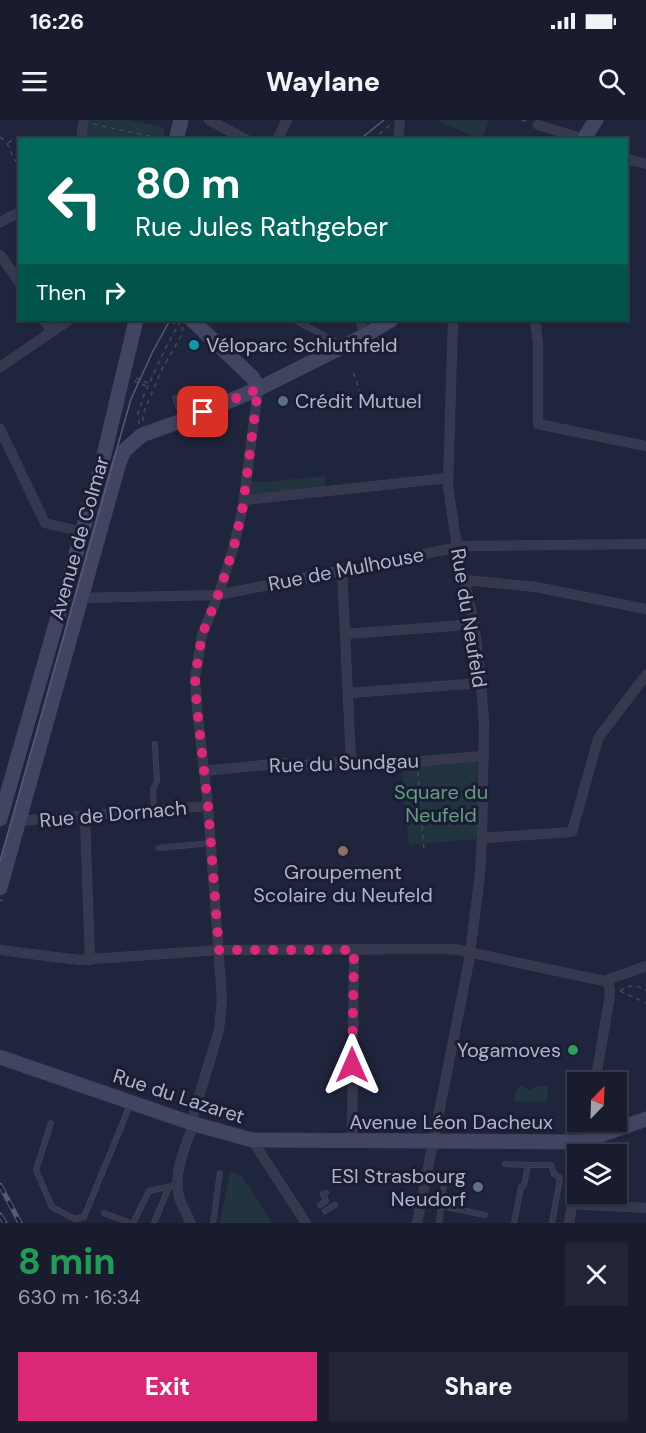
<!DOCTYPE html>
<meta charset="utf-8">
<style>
:root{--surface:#181c2e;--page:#212536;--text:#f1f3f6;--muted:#9fa1aa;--line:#363a4a;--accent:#db2777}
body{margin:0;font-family:"DM Sans",sans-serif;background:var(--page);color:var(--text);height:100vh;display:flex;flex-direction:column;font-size:22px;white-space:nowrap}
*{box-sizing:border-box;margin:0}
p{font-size:20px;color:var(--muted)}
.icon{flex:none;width:33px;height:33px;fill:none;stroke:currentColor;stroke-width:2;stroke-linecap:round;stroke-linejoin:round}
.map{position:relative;height:1103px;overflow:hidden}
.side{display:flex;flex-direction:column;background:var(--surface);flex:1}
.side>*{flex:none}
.hud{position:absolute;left:18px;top:18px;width:610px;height:183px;border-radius:0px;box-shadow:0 2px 4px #0004,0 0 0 2px var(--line);background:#00695c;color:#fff;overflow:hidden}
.needle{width:39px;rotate:23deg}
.buttons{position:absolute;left:567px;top:952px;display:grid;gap:12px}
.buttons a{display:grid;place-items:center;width:60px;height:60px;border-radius:0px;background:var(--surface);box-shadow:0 2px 4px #0004,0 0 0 2px var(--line);font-size:30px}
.pin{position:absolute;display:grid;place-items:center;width:51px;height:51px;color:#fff;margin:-26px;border-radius:12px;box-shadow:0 3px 9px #0006}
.me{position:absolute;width:66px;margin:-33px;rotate:0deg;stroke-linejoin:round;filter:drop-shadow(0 0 4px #0008)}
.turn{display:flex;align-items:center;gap:21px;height:126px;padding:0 18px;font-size:27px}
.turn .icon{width:78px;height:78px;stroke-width:2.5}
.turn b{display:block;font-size:42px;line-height:51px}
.then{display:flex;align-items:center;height:57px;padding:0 18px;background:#0003;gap:12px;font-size:22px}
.round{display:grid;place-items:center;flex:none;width:63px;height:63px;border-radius:0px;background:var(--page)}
.head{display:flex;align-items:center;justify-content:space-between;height:102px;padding:0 18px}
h1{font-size:36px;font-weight:800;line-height:45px;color:#1e9e55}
.primary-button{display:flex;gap:12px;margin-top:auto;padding:12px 18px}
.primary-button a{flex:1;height:69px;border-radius:0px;background:var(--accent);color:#fff;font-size:24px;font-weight:800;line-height:69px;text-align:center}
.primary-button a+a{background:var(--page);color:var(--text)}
.status{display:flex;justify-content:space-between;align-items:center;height:42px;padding:0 30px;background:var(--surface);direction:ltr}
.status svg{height:16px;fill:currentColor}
header{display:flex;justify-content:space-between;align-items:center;height:78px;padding:0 18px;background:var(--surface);font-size:27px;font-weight:800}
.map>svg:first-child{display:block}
</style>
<div class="status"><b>16:26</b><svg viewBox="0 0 49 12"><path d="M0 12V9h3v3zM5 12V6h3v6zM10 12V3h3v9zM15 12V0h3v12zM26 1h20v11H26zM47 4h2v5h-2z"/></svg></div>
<header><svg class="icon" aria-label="menu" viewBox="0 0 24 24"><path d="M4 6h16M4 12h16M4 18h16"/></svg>Waylane<svg class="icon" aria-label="search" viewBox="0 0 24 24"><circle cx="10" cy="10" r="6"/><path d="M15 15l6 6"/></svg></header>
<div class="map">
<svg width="646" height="1103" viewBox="0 0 646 1103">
<rect width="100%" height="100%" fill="#20253e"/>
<!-- green -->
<g fill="#22343f">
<path d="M90,0H130L165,8L163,19H86Z"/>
<path d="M436,0H489L482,19L481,20Z"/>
<path d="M325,356L326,367L251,374V361L265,362Z"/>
<path d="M477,642V719L409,725L401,647Z"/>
<path d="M521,966L525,967L528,970H531L537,966H548L547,981L515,982C513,975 515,969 521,966Z"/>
<path d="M230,1052L242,1056L272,1103H220Z"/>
</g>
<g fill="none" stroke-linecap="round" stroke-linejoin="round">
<defs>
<g id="lane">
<path d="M295,200L334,221L339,226"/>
<path d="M175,278L183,298"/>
<path d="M154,690L153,669L157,661L155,624"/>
<path d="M159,728L211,723"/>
<path d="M51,1003L36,1050L52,1087L75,1099L84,1097L130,985"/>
<path d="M505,1044L528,1045"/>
<path d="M320,1085L326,1081L323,1074L326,1073"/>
<path d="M442,1086L485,1095"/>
<path d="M325,1091L335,1085"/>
<path d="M104,1093L130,1103"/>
<path d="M133,1103L149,1071L177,1065"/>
<path d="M154,1103L169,1067"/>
<path d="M213,1103C216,1086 217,1070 220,1053"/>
<path d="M439,1103L444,1064"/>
<path d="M514,1103L521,1067L524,1065L528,1045H551L554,1054L560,1058L552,1103"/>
</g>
<g id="street">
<path d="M209,0L247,20"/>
<path d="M538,5L584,19"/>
<path d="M81,20L84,0"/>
<path d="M277,20L287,0"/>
<path d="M398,20L400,0"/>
<path d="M627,39L646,44"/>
<path d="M0,102L20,92"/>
<path d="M0,135L20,163"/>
<path d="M44,200L52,211"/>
<path d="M361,200L364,216"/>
<path d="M535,200L538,223V304L646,326"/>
<path d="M0,247L69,200"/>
<path d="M0,309L45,403L83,412"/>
<path d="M244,380L448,358"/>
<path d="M342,450L351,641"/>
<path d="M465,460L536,467L646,489"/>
<path d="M82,478L218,475L464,426L646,424"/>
<path d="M346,514L453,506L474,503"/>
<path d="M349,573L481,563"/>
<path d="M204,651L284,643L291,646L351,641L356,644L362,646L484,636"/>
<path d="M85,696L90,840"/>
<path d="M18,701L208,686"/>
<path d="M482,718L572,712L598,619L602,613L646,555"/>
<path d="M0,830L79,840L219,830L454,829L604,861L646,846"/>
<path d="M595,963L609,881L610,870L608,863L604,861"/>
<path d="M191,1003L219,910L222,880L208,686L197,588L195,558L202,515L220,470L234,426L243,386L258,269"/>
<path d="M252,1020L306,1103"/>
<path d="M352,1020L354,830"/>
<path d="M580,1035L584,1002"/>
<path d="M572,1084L646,1088"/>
<path d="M191,1103C187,1095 182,1086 179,1077C173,1053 185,1026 194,1004"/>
<path d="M417,1103L469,841L480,754L482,718L484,603L481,563L474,503L457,427L448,366L453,200"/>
<path d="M569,1103L578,1049"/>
</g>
<g id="secondary">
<path d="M176,20L181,0"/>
<path d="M583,20L596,0"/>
<path d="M192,200L252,257L257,265L258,269"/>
<path d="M0,699L102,343L136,200"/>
<path d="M0,768L117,350L122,335L126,329L142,315L184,300L258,269L364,216L391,200"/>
<path d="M0,937L191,1003L252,1020L581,1022L646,999"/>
</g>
</defs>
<!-- lane casing -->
<use href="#lane" stroke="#3e4157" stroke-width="6"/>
<!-- street casing -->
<use href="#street" stroke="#3e4157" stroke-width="10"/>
<!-- secondary casing -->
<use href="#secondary" stroke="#3e4157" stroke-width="15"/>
<!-- path -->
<g stroke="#3b4e57" stroke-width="1.5" stroke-dasharray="4.5 4.5" stroke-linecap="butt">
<path d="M522,0L529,2"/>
<path d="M93,4L164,19"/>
<path d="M0,17C14,27 8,36 20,45"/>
<path d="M127,20L129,13"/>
<path d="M372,20L390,5"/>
<path d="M8,23L15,18"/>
<path d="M174,204L177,200"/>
<path d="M353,253L356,258L363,291"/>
<path d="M136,258L148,263"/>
<path d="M134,261L146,266"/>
<path d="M143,301V294L162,249L181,216L183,207"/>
<path d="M139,304L138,293L144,275L165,229L180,202"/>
<path d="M418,652L424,731"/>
<path d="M0,780L3,781"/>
<path d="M620,871L646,883"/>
<path d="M620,871C629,864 637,865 646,870"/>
</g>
<!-- lane -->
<use href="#lane" stroke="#35384e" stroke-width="4.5"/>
<!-- street -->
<use href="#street" stroke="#35384e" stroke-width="9"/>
<!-- secondary -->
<use href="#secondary" stroke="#424562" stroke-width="14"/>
<!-- tram -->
<g stroke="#565b76" stroke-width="1.5">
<path d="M359,20L384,0"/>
<path d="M0,741L131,279L153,231L170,200"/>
</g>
<defs>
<g id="rail">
<path d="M0,1065L20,1103"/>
<path d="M0,1095L5,1103"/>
</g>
</defs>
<!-- rail casing -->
<use href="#rail" stroke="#565b76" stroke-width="5"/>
<!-- rail -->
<use href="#rail" stroke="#1a1d33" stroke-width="3" stroke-dasharray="9" stroke-linecap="butt"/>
</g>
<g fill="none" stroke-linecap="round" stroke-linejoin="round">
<!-- route -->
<path stroke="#db2777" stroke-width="10" stroke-dasharray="0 18" d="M203,292L258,269L243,386L234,426L220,470L202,515L195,558L197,588L208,686L219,830H354L352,945"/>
</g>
<!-- markers -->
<circle fill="#0f9aa8" stroke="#1a1d33" stroke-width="2" cx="194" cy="225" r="6"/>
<g fill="#5c6f8a" stroke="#1a1d33" stroke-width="2">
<circle cx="283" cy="281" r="6"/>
<circle cx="478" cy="1067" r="6"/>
</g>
<circle fill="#8d6e63" stroke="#1a1d33" stroke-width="2" cx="343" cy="731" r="6"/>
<circle fill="#2e9e5b" stroke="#1a1d33" stroke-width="2" cx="573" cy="930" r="6"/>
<g text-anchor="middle" stroke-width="6" stroke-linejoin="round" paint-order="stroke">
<!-- poi labels -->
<g font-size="20" fill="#b0b3ca" stroke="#1a1d33" text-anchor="start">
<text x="206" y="232">Véloparc Schluthfeld</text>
<text x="295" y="288">Crédit Mutuel</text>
<text x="343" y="759" text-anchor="middle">Groupement<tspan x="343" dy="23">Scolaire du Neufeld</tspan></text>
<text x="561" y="937" text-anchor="end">Yogamoves</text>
<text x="466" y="1063" text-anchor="end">ESI Strasbourg<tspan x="466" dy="23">Neudorf</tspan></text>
</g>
<!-- street labels -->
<g font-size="20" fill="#b0b3ca" stroke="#1a1d33">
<text transform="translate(79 418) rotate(-74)" y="7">Avenue de Colmar</text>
<text transform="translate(346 449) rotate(-11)" y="7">Rue de Mulhouse</text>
<text transform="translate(469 498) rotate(81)" y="7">Rue du Neufeld</text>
<text transform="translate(344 643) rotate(-2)" y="7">Rue du Sundgau</text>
<text transform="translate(113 694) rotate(-5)" y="7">Rue de Dornach</text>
<text transform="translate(179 976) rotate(18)" y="7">Rue du Lazaret</text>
<text x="451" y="1009">Avenue Léon Dacheux</text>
</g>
<!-- park labels -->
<g font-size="20" fill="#649d81" stroke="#1a1d33">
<text x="441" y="679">Square du<tspan x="441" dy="23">Neufeld</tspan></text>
</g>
</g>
</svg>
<div class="buttons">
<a><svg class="needle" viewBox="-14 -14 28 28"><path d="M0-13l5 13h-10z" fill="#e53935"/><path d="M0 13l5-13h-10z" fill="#9fa1aa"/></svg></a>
<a><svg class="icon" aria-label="layers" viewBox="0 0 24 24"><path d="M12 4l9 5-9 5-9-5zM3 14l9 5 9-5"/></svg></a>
</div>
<div class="pin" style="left:203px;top:292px;background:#d93025"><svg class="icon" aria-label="arrive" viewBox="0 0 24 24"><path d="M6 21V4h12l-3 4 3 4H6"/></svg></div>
<svg class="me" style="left:352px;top:945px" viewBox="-20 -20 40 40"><path d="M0-17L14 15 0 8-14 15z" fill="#db2777" stroke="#fff" stroke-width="4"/></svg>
<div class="hud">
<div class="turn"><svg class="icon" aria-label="left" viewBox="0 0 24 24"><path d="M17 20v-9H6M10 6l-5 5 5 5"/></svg><div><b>80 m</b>Rue Jules Rathgeber</div></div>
<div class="then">Then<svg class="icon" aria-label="right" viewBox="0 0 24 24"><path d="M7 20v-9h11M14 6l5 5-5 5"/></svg></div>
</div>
</div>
<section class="side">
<div class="head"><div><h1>8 min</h1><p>630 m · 16:34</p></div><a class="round"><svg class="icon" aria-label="close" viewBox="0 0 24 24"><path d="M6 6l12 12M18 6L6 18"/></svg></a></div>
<div class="primary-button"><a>Exit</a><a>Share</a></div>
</section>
